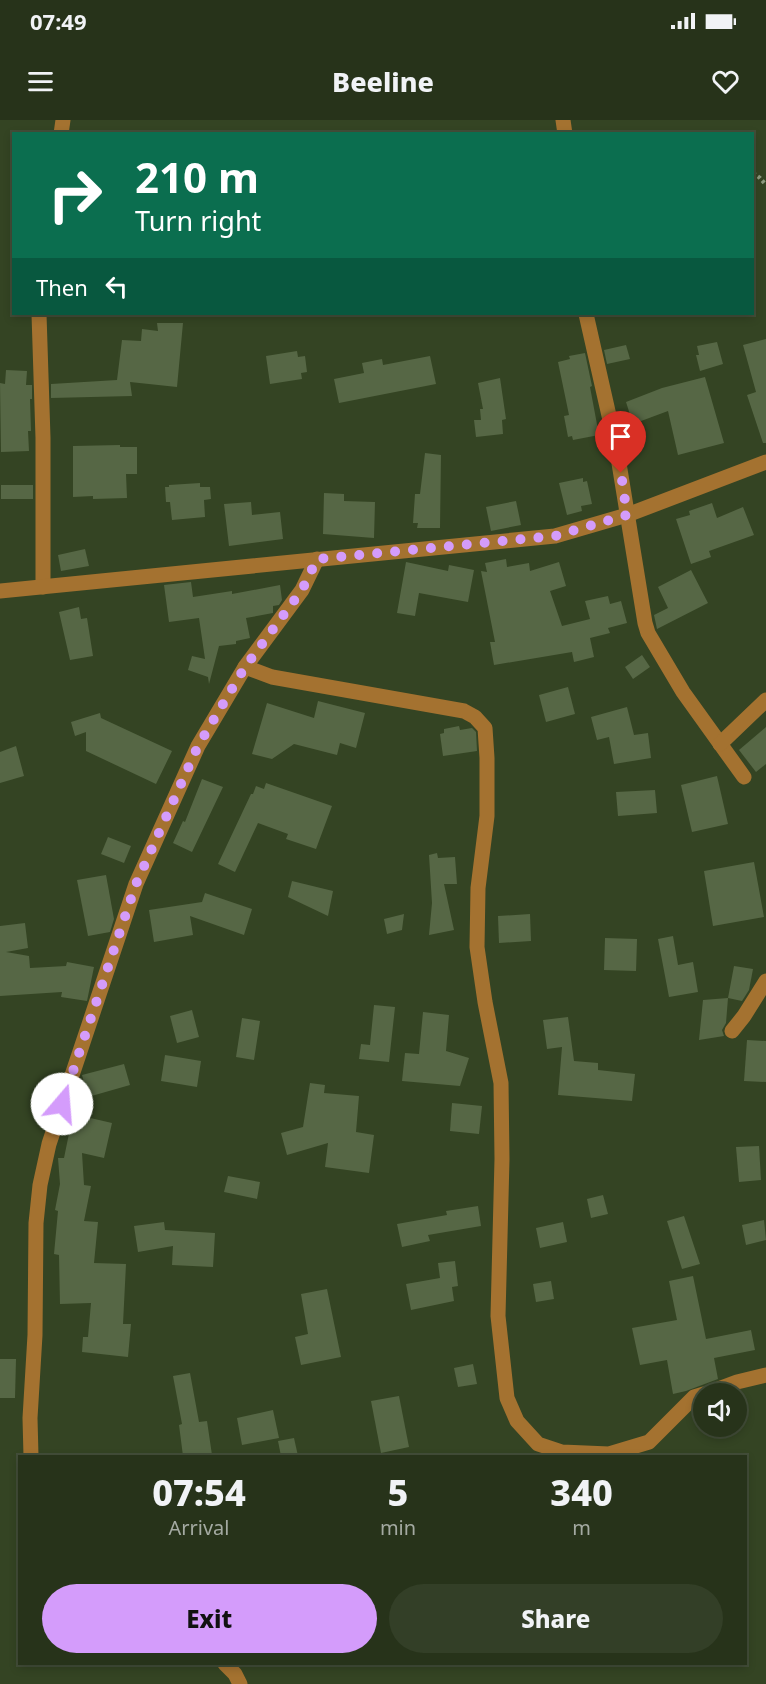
<!DOCTYPE html>
<style>
:root{--surface:#27331a;--page:#333f27;--text:#f1f3f6;--muted:#a4aaa2;--line:#434e39;--accent:#d49cfb}
body{margin:0;font-family:"Noto Sans",sans-serif;background:var(--page);color:var(--text);height:100vh;display:flex;flex-direction:column;font-size:22px;white-space:nowrap}
*{box-sizing:border-box;margin:0}
p{font-size:20px;color:var(--muted)}
.icon{flex:none;width:33px;height:33px;fill:none;stroke:currentColor;stroke-width:2;stroke-linecap:round;stroke-linejoin:round}
.map{position:relative;flex:1;overflow:hidden}
.details{position:absolute;left:18px;top:1335px;width:729px;height:210px;display:flex;flex-direction:column;background:var(--surface);border-radius:0px;box-shadow:0 3px 9px #0003,0 0 0 2px var(--line)}
.details>*{flex:none}
.top-card{position:absolute;left:12px;top:12px;width:742px;height:183px;border-radius:0px;box-shadow:0 3px 9px #0003,0 0 0 2px var(--line);background:#0b6e4f;color:#fff;overflow:hidden}
.controls{position:absolute;left:693px;top:1263px;display:grid;gap:12px}
.controls a{display:grid;place-items:center;width:54px;height:54px;border-radius:50%;background:var(--surface);box-shadow:0 3px 9px #0003,0 0 0 2px var(--line);font-size:30px}
.pin{position:absolute;display:grid;place-items:center;width:51px;height:51px;color:#fff;margin:-62px -26px;border-radius:50% 50% 50% 0;rotate:-45deg;box-shadow:0 0 6px #0007}
.pin .icon{rotate:45deg}
.me{position:absolute;width:66px;margin:-33px;rotate:18deg;stroke-linejoin:round;filter:drop-shadow(0 0 4px #0008)}
.turn{display:flex;align-items:center;gap:21px;height:126px;padding:0 24px;font-size:27px}
.turn .icon{width:78px;height:78px;stroke-width:2.5}
.turn b{display:block;font-size:42px;line-height:51px}
.then{display:flex;align-items:center;height:57px;padding:0 24px;background:#0003;gap:12px;font-size:22px}
.eta{display:flex;justify-content:space-evenly;align-items:center;height:102px;text-align:center}
.eta b{font-size:36px;font-weight:800;line-height:42px}
.action{display:flex;gap:12px;margin-top:auto;padding:12px 24px}
.action a{flex:1;height:69px;border-radius:36px;background:var(--accent);color:#111;font-size:24px;font-weight:800;line-height:69px;text-align:center}
.action a+a{background:var(--page);color:var(--text)}
.status{display:flex;justify-content:space-between;align-items:center;height:42px;padding:0 30px;background:var(--surface);direction:ltr}
.status svg{height:16px;fill:currentColor}
header{display:flex;justify-content:space-between;align-items:center;height:78px;padding:0 24px;background:var(--surface);font-size:27px;font-weight:800}
.map>svg:first-child{display:block}
</style>
<div class="status"><b>07:49</b><svg viewBox="0 0 49 12"><path d="M0 12V9h3v3zM5 12V6h3v6zM10 12V3h3v9zM15 12V0h3v12zM26 1h20v11H26zM47 4h2v5h-2z"/></svg></div>
<header><svg class="icon" aria-label="menu" viewBox="0 0 24 24"><path d="M4 6h16M4 12h16M4 18h16"/></svg>Beeline<svg class="icon" aria-label="heart" viewBox="0 0 24 24"><path d="M12 20l-8-8c-3-5 5-10 8-4 3-6 11-1 8 4z"/></svg></header>
<div class="map">
<svg width="766" height="1564" viewBox="0 0 766 1564">
<rect width="100%" height="100%" fill="#344423"/>
<!-- building -->
<g fill="#566745">
<path d="M157,203H183L177,267L130,262L132,276L51,278V264L117,260L122,220L141,221L142,209L158,211Z"/>
<path d="M766,219V323H763L747,275L756,272L743,225Z"/>
<path d="M717,222L723,244L700,251L696,235H699L697,226Z"/>
<path d="M626,225L630,239L607,244L604,230Z"/>
<path d="M297,231L298,237L305,236L307,252L301,253L302,259L270,264L266,236Z"/>
<path d="M585,233L592,266L590,267L599,315L573,320L572,316L568,317L564,296L569,295L558,242L570,239L569,236Z"/>
<path d="M430,236L436,264L339,283L334,259L364,253L362,243L382,239L383,245Z"/>
<path d="M6,250L27,251L26,265H32V279H30L31,311H28L29,331L1,332L0,263L5,264Z"/>
<path d="M705,257L724,323L678,335L668,291L633,304L626,282L662,268Z"/>
<path d="M500,258L506,299L502,300L503,314L476,317L474,300H481L480,289H483L478,263Z"/>
<path d="M120,325V327H137V354H126L127,378L93,379V376L73,377V326Z"/>
<path d="M425,333L441,335L440,408H417L418,403H413L415,374H420Z"/>
<path d="M583,358V362L587,361L592,384L581,386L582,391L567,395L559,363Z"/>
<path d="M200,363V367H210L211,379L204,380L205,397L172,400L170,382H166L165,367H169V365Z"/>
<rect x="1" y="365" width="32" height="14"/>
<path d="M324,373L344,374V381L375,382L374,418L323,414Z"/>
<path d="M516,381L521,405L491,411L486,387Z"/>
<path d="M251,382L252,395L280,392L283,419L229,426L224,384Z"/>
<path d="M712,383L717,398L743,387L754,415L709,431L711,437L691,444L676,399L690,395L689,391Z"/>
<path d="M85,429L89,446L61,451L58,435Z"/>
<path d="M506,439L507,447L529,443L530,451L559,442L566,466L550,471L562,506L590,499L585,481L608,476L610,484L621,481L627,503L608,508L610,513L590,518L594,537L574,542L572,532L494,545L490,522H495L481,451L487,452L485,443Z"/>
<path d="M406,442L448,451L449,445L474,450L468,482L419,473L415,496L397,493Z"/>
<path d="M691,450L708,483L657,509L654,495L668,488L658,467Z"/>
<path d="M191,462L193,477L232,471V474L280,465L282,480L279,485L273,486V493L246,498L250,518L236,521V524L219,526L209,564L208,557L188,550L192,536L205,539L199,498L169,502L164,465Z"/>
<path d="M79,487L81,499L87,498L93,536L70,540L59,492Z"/>
<path d="M642,535L650,547L633,559L625,547Z"/>
<path d="M568,567L575,594L546,602L539,575Z"/>
<path d="M318,581L365,593L356,628L340,623L337,635L294,624L272,639L252,634L267,583L314,598Z"/>
<path d="M627,587L634,615L648,613L651,638L614,644L609,617L597,620L591,597Z"/>
<path d="M100,593L101,598L172,631L156,664L86,631V612L75,616L71,602Z"/>
<path d="M459,606L460,610L472,608L476,612L477,631L443,636L440,614L444,613V609Z"/>
<path d="M766,607V644L756,652L739,630Z"/>
<path d="M16,626L24,656L0,663V632Z"/>
<path d="M717,656L728,704L692,712L681,665Z"/>
<path d="M202,659L223,667L192,732L173,723L183,701L185,702Z"/>
<path d="M266,663L332,686L316,729L286,719L288,714L258,703L235,752L218,744L251,674H253L256,666L264,669Z"/>
<path d="M655,670L657,693L618,696L616,672Z"/>
<path d="M108,717L131,726L124,743L101,734Z"/>
<path d="M437,733L438,738L455,737L457,764H444L454,810L429,815L432,783L429,735Z"/>
<path d="M754,742L764,797L713,806L704,751Z"/>
<path d="M106,755L114,799L110,812L88,816L77,760Z"/>
<path d="M292,761L333,771L328,796L288,777Z"/>
<path d="M205,773L252,789L244,815L190,796L193,815L154,822L149,790L202,782Z"/>
<path d="M404,794L402,810L387,814L384,799Z"/>
<path d="M530,794L531,821L499,823L498,796Z"/>
<path d="M25,803L28,828L6,832L29,836L30,848L66,846L67,842L94,847L87,881L61,877L62,872L0,876V806Z"/>
<path d="M673,816L678,845L693,842L698,872L669,877L658,819Z"/>
<path d="M605,818L637,819L636,851L604,850Z"/>
<path d="M734,846L753,849L749,870L742,881L728,878Z"/>
<path d="M728,878L726,903L722,910L724,916L699,920L703,880Z"/>
<path d="M374,885L395,887L389,942L359,939L361,924L370,925Z"/>
<path d="M192,890L199,917L177,923L170,896Z"/>
<path d="M423,892L449,895L446,931L469,938L460,966L402,961L405,933L419,934Z"/>
<path d="M568,897L574,941L598,943V950L635,954L632,981L558,975L562,927L547,929L543,900Z"/>
<path d="M242,898L260,901L254,940L236,937Z"/>
<path d="M747,920L766,921V962L744,961Z"/>
<path d="M165,935L201,941L197,967L161,961Z"/>
<path d="M124,944L130,965L88,977L82,955Z"/>
<path d="M310,963L325,965L324,973L359,976L356,1012L374,1015L369,1053L325,1047L328,1023L287,1035L281,1013L303,1007Z"/>
<path d="M452,983L482,986L479,1014L450,1011Z"/>
<path d="M73,994L112,1003L104,1038L82,1033L84,1065L91,1066L84,1101L98,1102L94,1143L126,1144L123,1204H131L128,1237L82,1232L83,1217H88L91,1183L60,1184L59,1135L54,1134L58,1091L55,1090L60,1064L58,1038H64Z"/>
<path d="M759,1026L761,1060L739,1062L736,1027Z"/>
<path d="M228,1056L260,1062L257,1079L224,1072Z"/>
<path d="M603,1075L608,1094L591,1098L587,1079Z"/>
<path d="M478,1086L481,1106L428,1115L430,1121L402,1127L397,1104L447,1095L446,1091Z"/>
<path d="M684,1096L700,1144L682,1149L667,1101Z"/>
<path d="M764,1100L766,1120L746,1125L742,1105Z"/>
<path d="M164,1102L165,1110L215,1113L213,1147L172,1145L173,1126L138,1132L134,1106Z"/>
<path d="M563,1102L567,1122L540,1128L536,1108Z"/>
<path d="M455,1141L458,1166L452,1167L454,1181L411,1190L406,1164L440,1158L438,1143Z"/>
<path d="M693,1156L706,1219L751,1210L755,1230L714,1238L718,1259L686,1271L673,1274L667,1240L640,1245L632,1208L677,1200L669,1161Z"/>
<path d="M551,1161L554,1179L536,1182L533,1164Z"/>
<path d="M327,1169L341,1237L301,1245L295,1217L308,1214L301,1174Z"/>
<path d="M0,1239H16L15,1278H0Z"/>
<path d="M473,1244L477,1264L458,1267L454,1248Z"/>
<path d="M190,1253L199,1302L207,1301L212,1335L183,1336L179,1305L182,1304L173,1256Z"/>
<path d="M399,1276L409,1327L381,1333L371,1281Z"/>
<path d="M273,1290L279,1318L242,1325L237,1298Z"/>
<path d="M294,1318L298,1336H281L278,1321Z"/>
</g>
<g fill="none" stroke-linecap="round" stroke-linejoin="round">
<!-- path -->
<path stroke="#8c9a7f" stroke-width="4" stroke-dasharray="3 3" stroke-linecap="butt" d="M753,53L760,58L766,65"/>
<!-- minor -->
<g stroke="#a47230" stroke-width="15">
<path d="M563,0L565,14"/>
<path d="M61,14L63,0"/>
<path d="M39,194L43,318V467"/>
<path d="M586,194L617,331L645,503L648,513L683,572L744,657"/>
<path d="M0,471L555,416L627,395L766,342"/>
<path d="M245,547L272,557L464,591L475,597L485,608L487,638V696L478,768L477,827L485,882L501,963L502,1039L498,1196L507,1278L517,1301L538,1324L562,1332L609,1334L649,1322L694,1277L704,1274"/>
<path d="M720,624L766,580"/>
<path d="M732,911L744,896L766,861"/>
<path d="M705,1274L737,1262L766,1255"/>
<path d="M31,1336L30,1298L35,1215L36,1103L40,1065L49,1024L136,764L198,626L245,547L302,470L317,439"/>
<path d="M225,1544L235,1554L240,1564"/>
</g>
</g>
<g fill="none" stroke-linecap="round" stroke-linejoin="round">
<!-- route -->
<path stroke="#d49cfb" stroke-width="10" stroke-dasharray="0 18" d="M62,984L136,764L198,626L245,547L302,470L317,439L555,416L627,395L621,353"/>
</g>
</svg>
<div class="controls">
<a><svg class="icon" aria-label="sound" viewBox="0 0 24 24"><path d="M4 9h4l5-4v14l-5-4H4zM17 9q2 3 0 6"/></svg></a>
</div>
<div class="pin" style="left:621px;top:353px;background:#d93025"><svg class="icon" aria-label="arrive" viewBox="0 0 24 24"><path d="M6 21V4h12l-3 4 3 4H6"/></svg></div>
<svg class="me" style="left:62px;top:984px" viewBox="-20 -20 40 40"><circle r="19" fill="#fff"/><path d="M0-13L10 11 0 6-10 11z" fill="#d49cfb"/></svg>
<div class="top-card">
<div class="turn"><svg class="icon" aria-label="right" viewBox="0 0 24 24"><path d="M7 20v-9h11M14 6l5 5-5 5"/></svg><div><b>210 m</b>Turn right</div></div>
<div class="then">Then<svg class="icon" aria-label="left" viewBox="0 0 24 24"><path d="M17 20v-9H6M10 6l-5 5 5 5"/></svg></div>
</div>
<section class="details">
<div class="eta">
<div><b>07:54</b><p>Arrival</p></div>
<div><b>5</b><p>min</p></div>
<div><b>340</b><p>m</p></div>
</div>
<div class="action"><a>Exit</a><a>Share</a></div>
</section>
</div>
